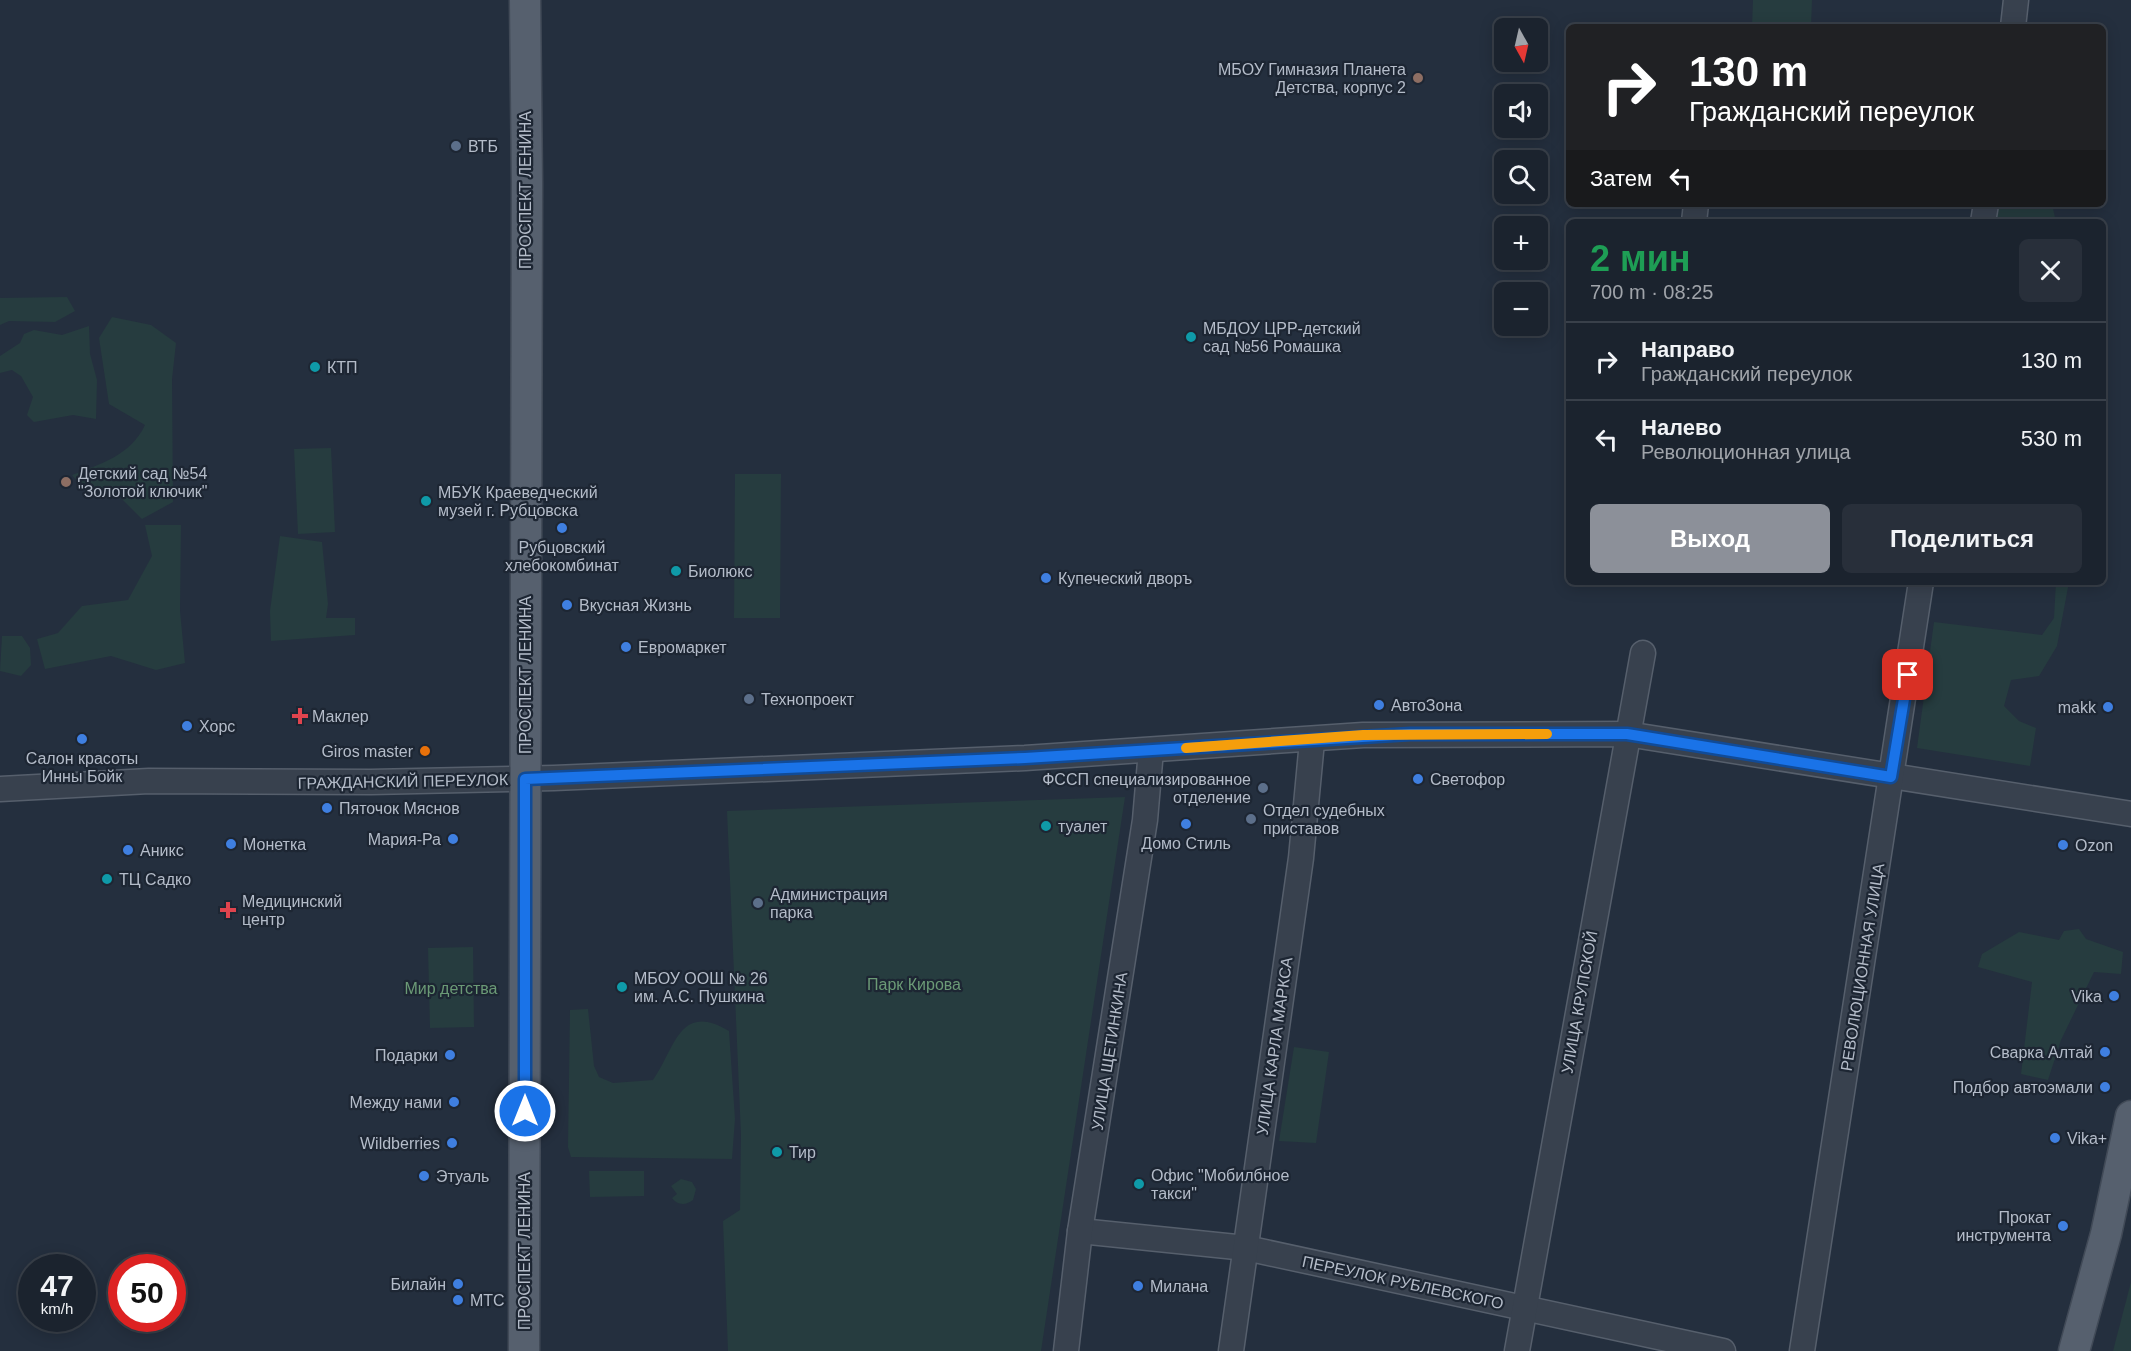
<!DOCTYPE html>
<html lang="ru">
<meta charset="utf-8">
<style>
:root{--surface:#1b232e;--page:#282f3a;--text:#f1f3f6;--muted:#a0a4aa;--line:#39404a;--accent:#8c9099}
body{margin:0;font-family:Helvetica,sans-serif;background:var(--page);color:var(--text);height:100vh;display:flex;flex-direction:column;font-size:22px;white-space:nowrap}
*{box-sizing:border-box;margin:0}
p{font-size:20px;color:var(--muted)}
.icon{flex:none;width:33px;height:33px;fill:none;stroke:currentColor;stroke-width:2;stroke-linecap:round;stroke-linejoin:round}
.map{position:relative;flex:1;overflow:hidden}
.panel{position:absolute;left:1566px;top:219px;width:540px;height:366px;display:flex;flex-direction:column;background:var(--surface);border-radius:9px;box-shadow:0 3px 15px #0003,0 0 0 2px var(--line)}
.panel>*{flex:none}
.banner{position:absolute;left:1566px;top:24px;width:540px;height:183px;border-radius:9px;box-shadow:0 3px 15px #0003,0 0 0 2px var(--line);background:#202124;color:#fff;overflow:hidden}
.needle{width:39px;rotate:172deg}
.controls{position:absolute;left:1494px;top:18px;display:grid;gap:12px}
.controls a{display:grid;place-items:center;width:54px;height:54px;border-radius:9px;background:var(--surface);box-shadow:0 3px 15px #0003,0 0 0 2px var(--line);font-size:30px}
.speed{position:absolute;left:18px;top:1254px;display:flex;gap:12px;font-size:30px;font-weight:700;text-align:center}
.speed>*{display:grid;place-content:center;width:78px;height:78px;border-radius:50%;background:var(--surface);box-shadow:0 3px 15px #0003,0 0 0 2px var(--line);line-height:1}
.speed small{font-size:15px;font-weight:400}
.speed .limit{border:9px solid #d22;background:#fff;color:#111}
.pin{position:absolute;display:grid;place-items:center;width:51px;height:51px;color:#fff;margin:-26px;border-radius:12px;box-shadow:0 3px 9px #0006}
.me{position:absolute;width:66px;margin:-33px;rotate:0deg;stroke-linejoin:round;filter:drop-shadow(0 0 4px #0008)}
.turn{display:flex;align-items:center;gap:21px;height:126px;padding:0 24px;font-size:27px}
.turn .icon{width:78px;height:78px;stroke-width:2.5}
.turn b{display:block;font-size:42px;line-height:51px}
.then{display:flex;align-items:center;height:57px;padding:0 24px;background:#0003;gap:12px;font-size:22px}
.round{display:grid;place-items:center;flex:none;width:63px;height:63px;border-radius:9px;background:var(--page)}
.head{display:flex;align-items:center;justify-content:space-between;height:102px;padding:0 24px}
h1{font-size:36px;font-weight:700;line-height:45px;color:#1e9e55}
.action{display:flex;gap:12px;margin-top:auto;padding:12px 24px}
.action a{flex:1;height:69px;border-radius:9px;background:var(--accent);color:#fff;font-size:24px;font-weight:700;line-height:69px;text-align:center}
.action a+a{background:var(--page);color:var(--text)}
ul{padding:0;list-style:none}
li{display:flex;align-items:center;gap:18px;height:78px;padding:0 24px;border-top:2px solid var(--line)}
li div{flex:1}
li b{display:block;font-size:22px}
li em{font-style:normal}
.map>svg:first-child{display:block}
</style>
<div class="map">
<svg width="2131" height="1351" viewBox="0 0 2131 1351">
<rect width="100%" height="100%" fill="#242f3e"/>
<!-- green -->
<g fill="#263c3f">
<path d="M1753,0H1812L1811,27H1752Z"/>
<path d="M1997,204H2052L2056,222H1993Z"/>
<path d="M67,297L75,311L55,322L9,321L0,325V298Z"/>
<path d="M112,317L151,325L176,343L172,379L173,502L142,519L120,497L91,498L72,475C101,464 131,455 145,425L109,404L99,338Z"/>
<path d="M89,326L90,354L97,380L96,419L73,415L34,422L27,415L33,397L21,376L12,370L0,373V356L20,343L24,334L34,330L62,335Z"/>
<path d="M331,448L335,532L298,534L294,449Z"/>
<path d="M735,474H781L780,618H734Z"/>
<path d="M145,525H181L180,611L185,663L156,670L111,656L45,669L37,639L58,633L82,606L128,600L152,556Z"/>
<path d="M280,536L322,542L328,604L326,618H355V635L271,641L270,611Z"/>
<path d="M2056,582H2069L2057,646L2039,676L2011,680L2004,706L2019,721L2036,728L2030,766L1917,748L1934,622L2042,635L2054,618Z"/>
<path d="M2,636H22L30,648L31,665L21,676L0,671Z"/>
<path d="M1125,797L1041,1351H728L723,1221L740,1210L741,1135L727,811Z"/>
<path d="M2079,929L2086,939L2123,952L2121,974L2094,972L2061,1040L2048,1080L2021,1074L2032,982L1978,967L1982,954L2019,932L2059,940L2064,931Z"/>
<path d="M473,947L474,1027L430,1028L428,948Z"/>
<path d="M588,1009L594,1066L599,1077L613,1083L653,1080C675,1049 679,1001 729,1031L735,1119L732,1159L571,1157L568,1147L570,1010Z"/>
<path d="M1294,1047L1329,1052L1316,1143L1279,1141Z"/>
<path d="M589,1171H644V1196L590,1197Z"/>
<path d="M681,1179L692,1182L696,1189L693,1200C685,1206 677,1205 672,1198L677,1194L671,1186Z"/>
<path d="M2131,1282V1351H2113Z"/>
</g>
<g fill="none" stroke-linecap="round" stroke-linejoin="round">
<defs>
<g id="minor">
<path d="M2013,27L2016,0"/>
<path d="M1694,222L1696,204"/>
<path d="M1983,222L1986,204"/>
<path d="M0,789L149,781L371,782L554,778L1025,758L1363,735L1627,734L2131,814"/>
<path d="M1080,1231L1246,1248L1723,1351"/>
<path d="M1066,1351L1080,1231L1145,820L1151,750"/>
<path d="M1231,1351L1301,858L1312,741"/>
<path d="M1517,1351L1643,653"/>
<path d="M1802,1351L1921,582"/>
</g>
<g id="major">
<path d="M524,1351L527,183L525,0"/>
<path d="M2074,1351L2106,1234L2131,1116"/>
</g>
</defs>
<!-- minor casing -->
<use href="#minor" stroke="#565f6c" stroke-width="27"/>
<!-- major casing -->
<use href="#major" stroke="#414a57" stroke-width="33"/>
<!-- minor -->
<use href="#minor" stroke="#38414e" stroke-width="24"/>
<!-- major -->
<use href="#major" stroke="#56606e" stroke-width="30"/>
</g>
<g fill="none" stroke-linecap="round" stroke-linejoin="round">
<defs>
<path id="route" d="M525,1111V779L1025,758L1410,734H1627L1891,777L1908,675"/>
</defs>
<!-- route casing -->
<use href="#route" stroke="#114b97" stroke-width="15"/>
<!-- route -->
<use href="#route" stroke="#1a73e8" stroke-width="10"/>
<!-- slow -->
<path stroke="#f59e0b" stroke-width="10" d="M1186,748L1363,735L1547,734"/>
</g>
<!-- markers -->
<g fill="#8d6e63" stroke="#1d2633" stroke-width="2">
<circle cx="1418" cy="78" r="6"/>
<circle cx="66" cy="482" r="6"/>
</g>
<g fill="#5c6f8a" stroke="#1d2633" stroke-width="2">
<circle cx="456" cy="146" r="6"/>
<circle cx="749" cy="699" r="6"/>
<circle cx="1263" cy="788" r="6"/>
<circle cx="1251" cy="819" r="6"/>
<circle cx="758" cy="903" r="6"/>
</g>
<g fill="#0f9aa8" stroke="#1d2633" stroke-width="2">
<circle cx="1191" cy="337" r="6"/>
<circle cx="315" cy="367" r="6"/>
<circle cx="426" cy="501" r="6"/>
<circle cx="676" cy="571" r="6"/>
<circle cx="1046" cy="826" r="6"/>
<circle cx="107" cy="879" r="6"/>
<circle cx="622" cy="987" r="6"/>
<circle cx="777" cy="1152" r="6"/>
<circle cx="1139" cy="1184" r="6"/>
</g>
<g fill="#3f7fe0" stroke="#1d2633" stroke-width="2">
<circle cx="562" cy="528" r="6"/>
<circle cx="1046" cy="578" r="6"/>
<circle cx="567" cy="605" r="6"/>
<circle cx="626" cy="647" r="6"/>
<circle cx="1379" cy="705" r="6"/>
<circle cx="2108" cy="707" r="6"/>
<circle cx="187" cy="726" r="6"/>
<circle cx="82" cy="739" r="6"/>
<circle cx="1418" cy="779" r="6"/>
<circle cx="327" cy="808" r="6"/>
<circle cx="1186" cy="824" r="6"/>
<circle cx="453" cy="839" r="6"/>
<circle cx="231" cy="844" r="6"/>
<circle cx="2063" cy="845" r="6"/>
<circle cx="128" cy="850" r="6"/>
<circle cx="2114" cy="996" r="6"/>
<circle cx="2105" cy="1052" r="6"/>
<circle cx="450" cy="1055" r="6"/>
<circle cx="2105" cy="1087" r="6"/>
<circle cx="454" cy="1102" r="6"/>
<circle cx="2055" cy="1138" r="6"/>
<circle cx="452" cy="1143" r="6"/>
<circle cx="424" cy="1176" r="6"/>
<circle cx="2063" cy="1226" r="6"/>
<circle cx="458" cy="1284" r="6"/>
<circle cx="1138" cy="1286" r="6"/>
<circle cx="458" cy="1300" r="6"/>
</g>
<g fill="#e0444e" stroke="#1d2633" stroke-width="2">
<path d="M297 707h6v6h6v6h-6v6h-6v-6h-6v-6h6z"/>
<path d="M225 901h6v6h6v6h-6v6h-6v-6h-6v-6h6z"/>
</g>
<circle fill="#e8710a" stroke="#1d2633" stroke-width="2" cx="425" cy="751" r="6"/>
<g text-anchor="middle" stroke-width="4.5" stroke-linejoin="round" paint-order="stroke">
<!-- poi labels -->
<g font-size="16" fill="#b4bcc9" stroke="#1d2633" text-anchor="start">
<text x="1406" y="75" text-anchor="end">МБОУ Гимназия Планета<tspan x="1406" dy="18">Детства, корпус 2</tspan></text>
<text x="468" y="152">ВТБ</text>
<text x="1203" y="334">МБДОУ ЦРР-детский<tspan x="1203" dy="18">сад №56 Ромашка</tspan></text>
<text x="327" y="373">КТП</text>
<text x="78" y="479">Детский сад №54<tspan x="78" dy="18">"Золотой ключик"</tspan></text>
<text x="438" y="498">МБУК Краеведческий<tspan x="438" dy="18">музей г. Рубцовска</tspan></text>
<text x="562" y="553" text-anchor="middle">Рубцовский<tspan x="562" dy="18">хлебокомбинат</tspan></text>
<text x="688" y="577">Биолюкс</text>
<text x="1058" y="584">Купеческий дворъ</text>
<text x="579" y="611">Вкусная Жизнь</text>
<text x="638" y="653">Евромаркет</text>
<text x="761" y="705">Технопроект</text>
<text x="1391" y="711">АвтоЗона</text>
<text x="2096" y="713" text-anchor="end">makk</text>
<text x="312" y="722">Маклер</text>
<text x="199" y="732">Хорс</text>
<text x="413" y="757" text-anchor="end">Giros master</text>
<text x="82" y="764" text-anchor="middle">Салон красоты<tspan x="82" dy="18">Инны Бойк</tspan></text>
<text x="1251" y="785" text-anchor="end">ФССП специализированное<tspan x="1251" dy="18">отделение</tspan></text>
<text x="1430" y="785">Светофор</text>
<text x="339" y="814">Пяточок Мяснов</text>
<text x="1263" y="816">Отдел судебных<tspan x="1263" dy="18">приставов</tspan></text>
<text x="1058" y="832">туалет</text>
<text x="441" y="845" text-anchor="end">Мария-Ра</text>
<text x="1186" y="849" text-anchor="middle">Домо Стиль</text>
<text x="243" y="850">Монетка</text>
<text x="2075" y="851">Ozon</text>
<text x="140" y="856">Аникс</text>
<text x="119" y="885">ТЦ Садко</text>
<text x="770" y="900">Администрация<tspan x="770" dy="18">парка</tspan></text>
<text x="242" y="907">Медицинский<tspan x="242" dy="18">центр</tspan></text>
<text x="634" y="984">МБОУ ООШ № 26<tspan x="634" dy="18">им. А.С. Пушкина</tspan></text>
<text x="2102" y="1002" text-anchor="end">Vika</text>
<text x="2093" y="1058" text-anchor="end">Сварка Алтай</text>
<text x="438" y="1061" text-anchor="end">Подарки</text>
<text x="2093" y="1093" text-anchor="end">Подбор автоэмали</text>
<text x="442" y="1108" text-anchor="end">Между нами</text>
<text x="2067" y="1144">Vika+</text>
<text x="440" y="1149" text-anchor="end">Wildberries</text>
<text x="789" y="1158">Тир</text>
<text x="1151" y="1181">Офис "Мобилбное<tspan x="1151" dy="18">такси"</tspan></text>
<text x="436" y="1182">Этуаль</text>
<text x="2051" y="1223" text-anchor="end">Прокат<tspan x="2051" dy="18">инструмента</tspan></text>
<text x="446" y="1290" text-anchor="end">Билайн</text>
<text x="1150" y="1292">Милана</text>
<text x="470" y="1306">МТС</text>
</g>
<!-- street labels -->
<g font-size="16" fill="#b4bcc9" stroke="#1d2633">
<text transform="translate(525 190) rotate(-90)" y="6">ПРОСПЕКТ ЛЕНИНА</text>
<text transform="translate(525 675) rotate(-90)" y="6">ПРОСПЕКТ ЛЕНИНА</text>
<text transform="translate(403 781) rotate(-1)" y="6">ГРАЖДАНСКИЙ ПЕРЕУЛОК</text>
<text transform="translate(1862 967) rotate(-81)" y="6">РЕВОЛЮЦИОННАЯ УЛИЦА</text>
<text transform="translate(1579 1002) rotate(-80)" y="6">УЛИЦА КРУПСКОЙ</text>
<text transform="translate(1274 1046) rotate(-82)" y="6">УЛИЦА КАРЛА МАРКСА</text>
<text transform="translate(1109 1051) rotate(-81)" y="6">УЛИЦА ЩЕТИНКИНА</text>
<text transform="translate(524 1251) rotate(-90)" y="6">ПРОСПЕКТ ЛЕНИНА</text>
<text transform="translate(1403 1282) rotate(12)" y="6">ПЕРЕУЛОК РУБЛЕВСКОГО</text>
</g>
<!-- park labels -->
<g font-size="16" fill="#6b9a76" stroke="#1d2633">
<text x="914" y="990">Парк Кирова</text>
<text x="451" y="994">Мир детства</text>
</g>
</g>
</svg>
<div class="controls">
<a><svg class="needle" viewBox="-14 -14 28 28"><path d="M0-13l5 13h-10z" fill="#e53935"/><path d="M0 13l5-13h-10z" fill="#a0a4aa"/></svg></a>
<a><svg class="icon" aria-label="sound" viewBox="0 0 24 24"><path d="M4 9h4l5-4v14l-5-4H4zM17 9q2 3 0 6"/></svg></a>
<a><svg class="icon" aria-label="search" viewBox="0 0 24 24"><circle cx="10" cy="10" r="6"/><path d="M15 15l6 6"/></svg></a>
<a>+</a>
<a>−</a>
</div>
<div class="speed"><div>47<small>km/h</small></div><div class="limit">50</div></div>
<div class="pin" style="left:1908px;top:675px;background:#d93025"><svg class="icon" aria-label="arrive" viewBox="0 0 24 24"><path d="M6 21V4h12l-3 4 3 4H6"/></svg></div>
<svg class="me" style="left:525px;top:1111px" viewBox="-20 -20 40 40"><circle r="17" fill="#1a73e8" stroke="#fff" stroke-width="3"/><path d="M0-11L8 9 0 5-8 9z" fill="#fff"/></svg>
<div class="banner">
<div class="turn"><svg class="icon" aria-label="right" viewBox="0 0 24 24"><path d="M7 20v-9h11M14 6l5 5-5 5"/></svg><div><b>130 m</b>Гражданский переулок</div></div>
<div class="then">Затем<svg class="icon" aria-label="left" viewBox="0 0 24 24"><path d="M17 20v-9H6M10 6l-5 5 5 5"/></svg></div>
</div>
<section class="panel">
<div class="head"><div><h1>2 мин</h1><p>700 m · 08:25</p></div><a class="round"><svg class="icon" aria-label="close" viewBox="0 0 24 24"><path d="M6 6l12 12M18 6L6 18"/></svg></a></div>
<ul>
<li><svg class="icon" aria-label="right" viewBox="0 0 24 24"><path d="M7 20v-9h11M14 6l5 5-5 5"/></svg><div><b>Направо</b><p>Гражданский переулок</p></div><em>130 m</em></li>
<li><svg class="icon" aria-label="left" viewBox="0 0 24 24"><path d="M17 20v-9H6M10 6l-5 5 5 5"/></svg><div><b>Налево</b><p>Революционная улица</p></div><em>530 m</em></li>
</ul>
<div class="action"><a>Выход</a><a>Поделиться</a></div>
</section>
</div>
